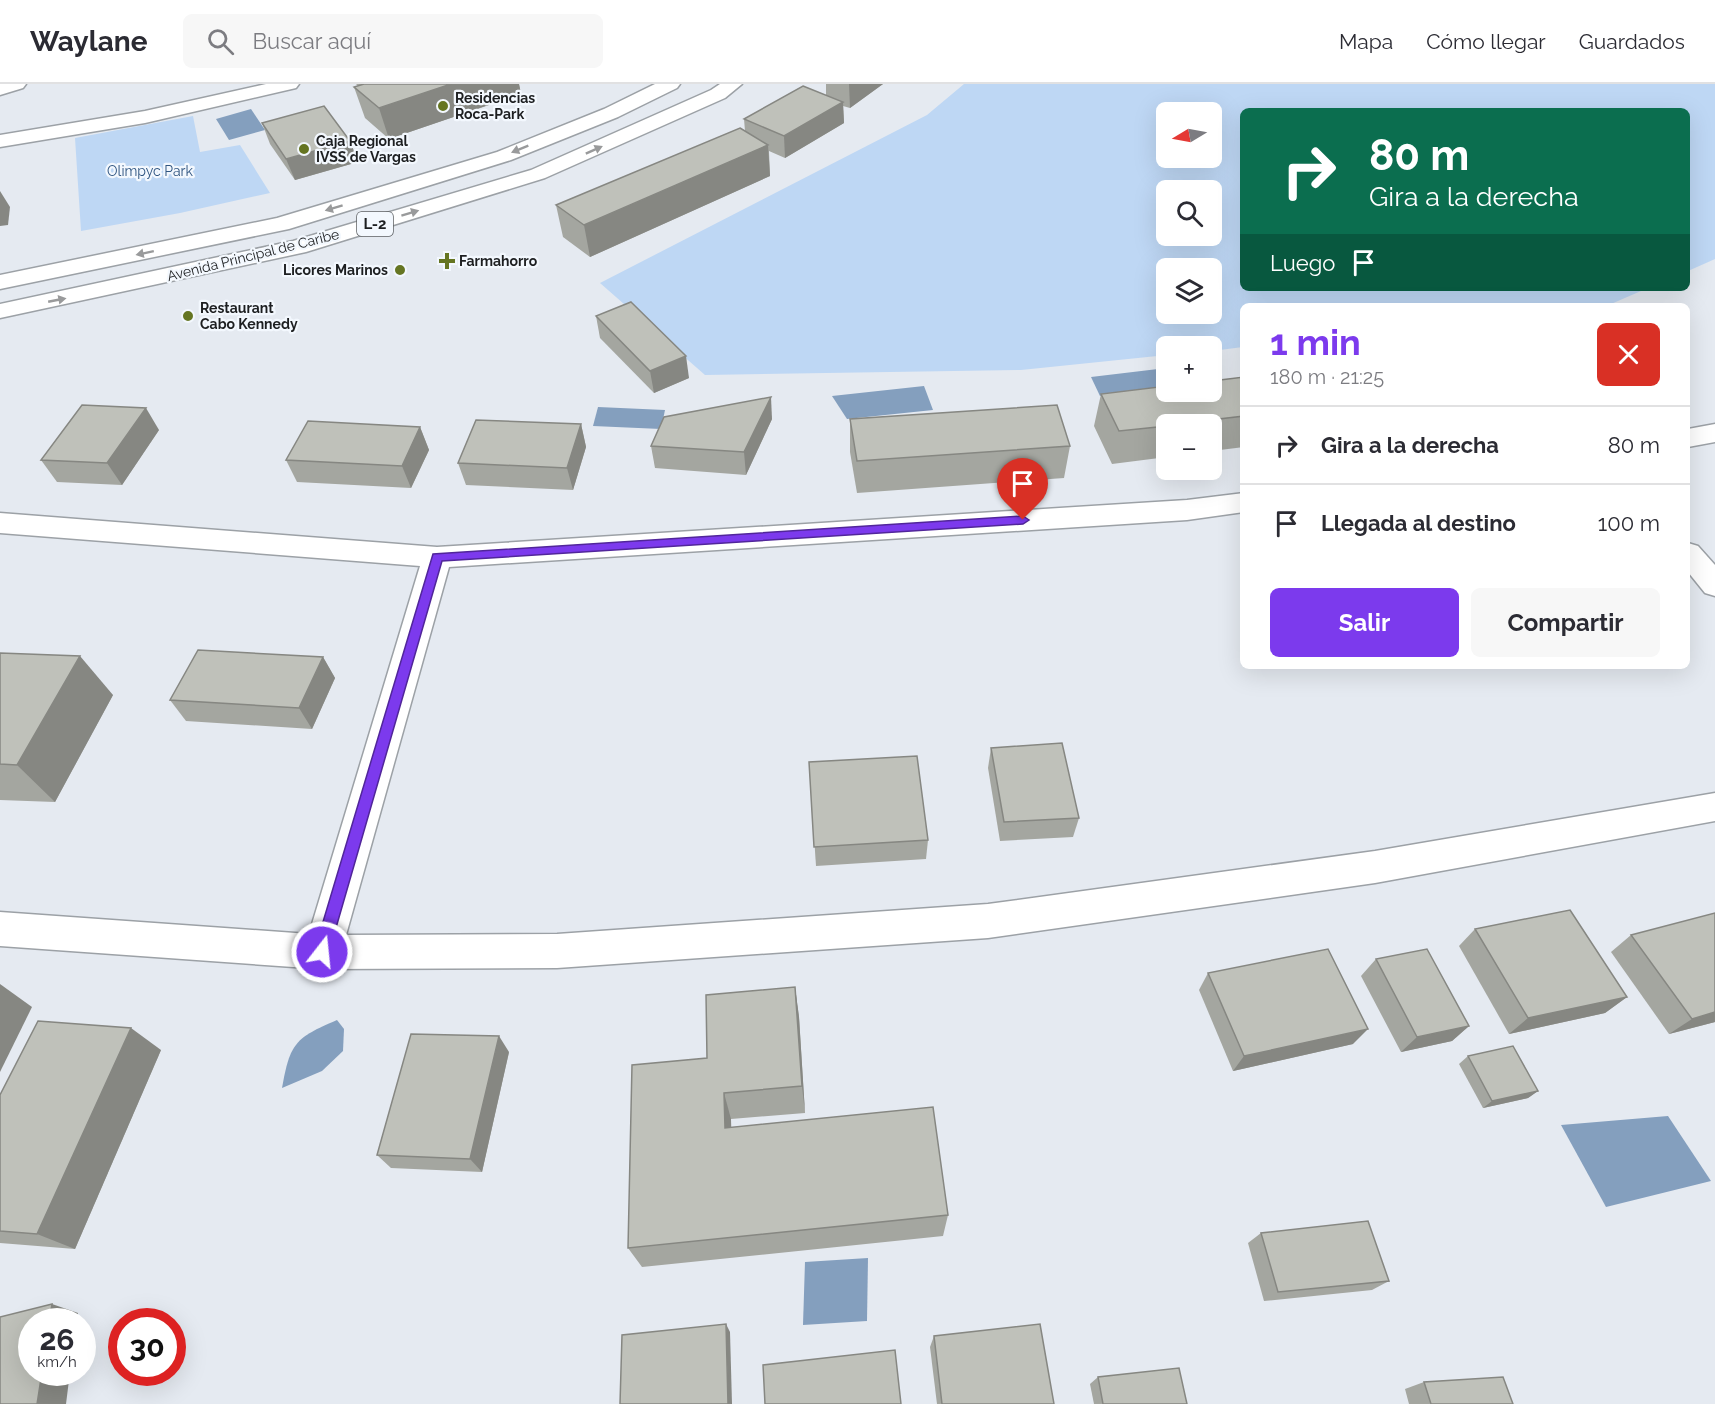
<!DOCTYPE html>
<html lang="es">
<meta charset="utf-8">
<style>
:root{--surface:#fff;--page:#f7f7f7;--text:#2b2b33;--muted:#7c7c81;--line:#e1e1e2;--accent:#7c3aed}
body{margin:0;font-family:Raleway,sans-serif;background:var(--page);color:var(--text);height:100vh;display:flex;flex-direction:column;font-size:22px;white-space:nowrap}
*{box-sizing:border-box;margin:0}
p{font-size:20px;color:var(--muted)}
.icon{flex:none;width:33px;height:33px;fill:none;stroke:currentColor;stroke-width:2;stroke-linecap:round;stroke-linejoin:round}
.map{position:relative;flex:1;overflow:hidden}
.panel{position:absolute;left:1240px;top:219px;width:450px;height:366px;display:flex;flex-direction:column;background:var(--surface);border-radius:9px;box-shadow:0 6px 24px #0002}
.panel>*{flex:none}
.hud{position:absolute;left:1240px;top:24px;width:450px;height:183px;border-radius:9px;box-shadow:0 6px 24px #0002;background:#0b6e4f;color:#fff;overflow:hidden}
.needle{width:39px;rotate:260deg}
.fabs{position:absolute;left:1156px;top:18px;display:grid;gap:12px}
.fabs a{display:grid;place-items:center;width:66px;height:66px;border-radius:9px;background:var(--surface);box-shadow:0 6px 24px #0002;font-size:30px}
.speed{position:absolute;left:18px;top:1224px;display:flex;gap:12px;font-size:30px;font-weight:700;text-align:center}
.speed>*{display:grid;place-content:center;width:78px;height:78px;border-radius:50%;background:var(--surface);box-shadow:0 6px 24px #0002;line-height:1}
.speed small{font-size:15px;font-weight:400}
.speed .limit{border:9px solid #d22;background:#fff;color:#111}
.pin{position:absolute;display:grid;place-items:center;width:51px;height:51px;color:#fff;margin:-62px -26px;border-radius:50% 50% 50% 0;rotate:-45deg;box-shadow:0 0 6px #0007}
.pin .icon{rotate:45deg}
.me{position:absolute;width:66px;margin:-33px;rotate:16deg;stroke-linejoin:round;filter:drop-shadow(0 0 4px #0008)}
.turn{display:flex;align-items:center;gap:21px;height:126px;padding:0 30px;font-size:27px}
.turn .icon{width:78px;height:78px;stroke-width:2.5}
.turn b{display:block;font-size:42px;line-height:51px}
.then{display:flex;align-items:center;height:57px;padding:0 30px;background:#0003;gap:12px;font-size:22px}
.round{display:grid;place-items:center;flex:none;width:63px;height:63px;border-radius:9px;background:var(--page)}
.overview{display:flex;align-items:center;justify-content:space-between;height:102px;padding:0 30px}
h1{font-size:36px;font-weight:700;line-height:45px;color:var(--accent)}
.button{display:flex;gap:12px;margin-top:auto;padding:12px 30px}
.button a{flex:1;height:69px;border-radius:9px;background:var(--accent);color:#fff;font-size:24px;font-weight:700;line-height:69px;text-align:center}
.button a+a{background:var(--page);color:var(--text)}
ul{padding:0;list-style:none}
li{display:flex;align-items:center;gap:18px;height:78px;padding:0 30px;border-top:2px solid var(--line)}
li div{flex:1}
li b{display:block;font-size:22px}
li em{font-style:normal}
header{display:flex;align-items:center;gap:36px;box-sizing:border-box;height:84px;padding:0 30px;background:var(--surface);border-bottom:2px solid var(--line)}
header strong{font-size:28px}
nav{display:flex;gap:33px;margin-inline-start:auto;font-size:21px}
.search{width:420px;height:54px;background:var(--page);display:flex;align-items:center;gap:15px;box-sizing:border-box;padding:0 21px;border-radius:9px;color:var(--muted);font-size:22px}
.map>svg:first-child{display:block}
</style>
<header>
<strong>Waylane</strong>
<div class="search"><svg class="icon" aria-label="search" viewBox="0 0 24 24"><circle cx="10" cy="10" r="6"/><path d="M15 15l6 6"/></svg>Buscar aquí</div>
<nav><a>Mapa</a><a>Cómo llegar</a><a>Guardados</a></nav>
</header>
<div class="map">
<svg width="1715" height="1320" viewBox="0 0 1715 1320">
<rect width="100%" height="100%" fill="#e5eaf1"/>
<!-- green -->
<g fill="#bed7f4" fill-rule="evenodd">
<path d="M964,0H1715V175L1688,187V27H1244V204H1648L1611,220L1592,222H1244L1243,263L1212,267V262H1167V271L1021,286L705,291L600,199L927,31ZM1167,28H1212V74H1167ZM1167,106H1212V152H1167ZM1167,184H1212V230H1167Z"/>
<path d="M193,32L200,68L240,61L270,109L180,129L81,147L75,54Z"/>
</g>
<!-- water -->
<g fill="#849fbe">
<path d="M251,25L265,46L229,56L216,35Z"/>
<path d="M1158,285L1166,304L1100,312L1091,293Z"/>
<path d="M924,302L933,326L847,335L832,312Z"/>
<path d="M598,323L665,326L661,345L593,342Z"/>
<path d="M337,936L344,945L343,967L322,987L282,1004C290,959 295,954 337,936Z"/>
<path d="M1668,1032L1711,1097L1606,1123L1561,1041Z"/>
<path d="M868,1174L867,1237L803,1241L805,1178Z"/>
</g>
<g fill="none" stroke-linecap="round" stroke-linejoin="round">
<defs>
<g id="street">
<path d="M0,0H26L23,4L0,11Z"/>
<path d="M266,0H299L296,4L145,39L0,63V51L145,27Z"/>
<path d="M1715,340V358L1688,363V345Z"/>
<path d="M1244,409V428L1187,436L449,483L346,851L557,850L988,820L1375,767L1715,709V737L1375,799L988,854L557,884L322,885L0,862V828L309,850L420,482L0,449V429L437,463L1187,416Z"/>
<path d="M1688,459L1698,462L1715,481V512L1705,509L1688,488Z"/>
</g>
<g id="primary">
<path d="M655,0H680L677,4L618,33L511,76L289,145L0,205V191L277,134L497,68L604,25Z"/>
<path d="M720,0H742L725,14L545,94L306,168L0,234V220L293,157L531,86L711,6Z"/>
</g>
</defs>
<!-- street casing -->
<use href="#street" stroke="#9ca1a6" stroke-width="3"/>
<!-- primary casing -->
<use href="#primary" stroke="#9ca1a6" stroke-width="3"/>
<!-- street -->
<use href="#street" fill="#fff" fill-rule="evenodd"/>
<!-- primary -->
<use href="#primary" fill="#fff" fill-rule="evenodd"/>
</g>
<!-- wall -->
<g fill="#a4a6a0">
<path d="M356,0H519L521,10L389,55L365,34L354,3L358,2Z"/>
<path d="M826,0H883L850,24L843,22L844,39L785,74L769,67L770,92L590,173L563,153L556,121L745,47L744,35L826,11Z"/>
<path d="M262,39L350,57L358,78L295,96L270,60Z"/>
<path d="M596,232L689,294L654,309L600,254Z"/>
<path d="M1244,293V363L1212,367V340H1167V373L1112,380L1094,342L1101,310Z"/>
<path d="M772,335L746,391L655,384L651,362Z"/>
<path d="M850,335L1070,362L1064,394L857,409L850,368Z"/>
<path d="M581,340L586,363L573,406L466,401L458,379Z"/>
<path d="M420,343L429,366L411,404L297,398L286,376Z"/>
<path d="M159,346L122,401L57,398L41,376Z"/>
<path d="M0,569L113,611L55,718L0,716Z"/>
<path d="M323,573L335,594L312,645L186,637L170,616Z"/>
<path d="M991,664L1079,734L1073,753L1000,757L988,684Z"/>
<path d="M809,678L928,756L926,775L816,782Z"/>
<path d="M1475,845L1627,913L1605,929L1509,950L1459,862Z"/>
<path d="M1631,851L1715,938L1669,950L1611,868Z"/>
<path d="M1376,875L1469,942L1452,957L1401,968L1361,892Z"/>
<path d="M1208,889L1353,960L1233,987L1199,906Z"/>
<path d="M795,903L799,933L805,1029L731,1035V1043L948,1131L943,1152L642,1183L628,1164L707,974Z"/>
<path d="M161,966L75,1165L0,1159V1011Z"/>
<path d="M509,968L482,1088L391,1084L377,1071Z"/>
<path d="M1468,972L1538,1007L1528,1014L1483,1024L1459,980Z"/>
<path d="M1261,1149L1389,1197L1372,1206L1264,1217L1248,1159Z"/>
<path d="M934,1252L1054,1320H937L930,1263Z"/>
<path d="M1098,1293L1187,1320H1094L1090,1300Z"/>
<path d="M1424,1298L1513,1320H1409L1405,1305Z"/>
</g>
<!-- shaded-wall -->
<g fill="#868782">
<path d="M451,0H519L521,10L389,55L379,24Z"/>
<path d="M849,0H883L850,24Z"/>
<path d="M843,18L844,39L785,74L784,52Z"/>
<path d="M350,57L358,78L295,96L286,75Z"/>
<path d="M768,61L770,92L590,173L584,141Z"/>
<path d="M0,107L10,123L8,141L0,142Z"/>
<path d="M686,272L689,294L654,309L650,287Z"/>
<path d="M771,313L772,335L746,391L744,368Z"/>
<path d="M146,324L159,346L122,401L107,379Z"/>
<path d="M581,340L586,363L573,406L567,384Z"/>
<path d="M420,343L429,366L411,404L402,382Z"/>
<path d="M80,572L113,611L55,718L17,681Z"/>
<path d="M323,573L335,594L312,645L299,624Z"/>
<path d="M0,900L32,923L0,988Z"/>
<path d="M795,903L799,933L805,1029L802,1002Z"/>
<path d="M1627,913L1605,929L1509,950L1528,934Z"/>
<path d="M1715,928V938L1669,950L1692,935Z"/>
<path d="M1469,942L1452,957L1401,968L1417,953Z"/>
<path d="M131,944L161,966L75,1165L37,1150Z"/>
<path d="M1368,945L1353,960L1233,987L1244,972Z"/>
<path d="M499,952L509,968L482,1088L470,1075Z"/>
<path d="M1538,1007L1528,1014L1483,1024L1492,1017Z"/>
<path d="M724,1009L731,1035L732,1068L725,1044Z"/>
<path d="M52,1220L78,1229L77,1238H49Z"/>
<path d="M726,1240L730,1248L732,1320H728Z"/>
<path d="M42,1288H70L66,1320H37Z"/>
</g>
<!-- building -->
<g fill="#bfc1ba" stroke="#868782" stroke-width="1.5">
<path d="M364,0H451L379,24L354,3Z"/>
<path d="M803,2L843,18L784,52L744,35Z"/>
<path d="M324,22L350,57L286,75L262,39Z"/>
<path d="M740,44L768,61L584,141L556,121Z"/>
<path d="M631,218L686,272L650,287L596,232Z"/>
<path d="M1244,293V332L1176,340H1167V342L1119,347L1101,310L1167,302V308H1212V297Z"/>
<path d="M771,313L744,368L651,362L664,333Z"/>
<path d="M82,321L146,324L107,379L41,376Z"/>
<path d="M1057,321L1070,362L857,377L850,335Z"/>
<path d="M476,336L581,340L567,384L458,379Z"/>
<path d="M308,337L420,343L402,382L286,376Z"/>
<path d="M198,566L323,573L299,624L170,616Z"/>
<path d="M0,569L80,572L17,681L0,680Z"/>
<path d="M1062,659L1079,734L1004,738L991,664Z"/>
<path d="M917,672L928,756L814,763L809,678Z"/>
<path d="M1570,826L1627,913L1528,934L1475,845Z"/>
<path d="M1715,829V928L1692,935L1631,851Z"/>
<path d="M1328,865L1368,945L1244,972L1208,889Z"/>
<path d="M1427,865L1469,942L1417,953L1376,875Z"/>
<path d="M795,903L802,1002L724,1009L725,1044L933,1023L948,1131L628,1164L632,981L707,974L706,911Z"/>
<path d="M38,937L131,944L37,1150L0,1147V1011Z"/>
<path d="M411,950L499,952L470,1075L377,1071Z"/>
<path d="M1513,962L1538,1007L1492,1017L1468,972Z"/>
<path d="M1368,1137L1389,1197L1278,1208L1261,1149Z"/>
<path d="M52,1220L49,1238H32V1288H42L37,1320H0V1233Z"/>
<path d="M726,1240L728,1320H620L622,1251Z"/>
<path d="M1040,1240L1054,1320H942L934,1252Z"/>
<path d="M895,1266L901,1320H765L763,1281Z"/>
<path d="M1179,1284L1187,1320H1103L1098,1293Z"/>
<path d="M1503,1293L1513,1320H1431L1424,1298Z"/>
</g>
<!-- one-way arrows -->
<defs><path id="oneway-solid" d="M-6-.8H1V-3.2L6.5 0L1 3.2V.8H-6Z" transform="scale(1.5)"/></defs>
<g fill="#999a9b">
<use href="#oneway-solid" transform="translate(520 65) rotate(158)"/>
<use href="#oneway-solid" transform="translate(594 66) rotate(-24)"/>
<use href="#oneway-solid" transform="translate(334 124) rotate(163)"/>
<use href="#oneway-solid" transform="translate(410 129) rotate(-17)"/>
<use href="#oneway-solid" transform="translate(145 169) rotate(168)"/>
<use href="#oneway-solid" transform="translate(57 216) rotate(-11)"/>
</g>
<!-- route -->
<path fill="#7c3aed" stroke="#51269a" stroke-width="1.5" d="M1023,432L1029,436L1023,440L442,477L329,868L327,873L322,875L316,873L314,868L433,470Z"/>
<!-- markers -->
<g fill="#657522" stroke="#f3f8fe" stroke-width="2">
<circle cx="443" cy="22" r="6"/>
<circle cx="304" cy="65" r="6"/>
<path d="M444 168h6v6h6v6h-6v6h-6v-6h-6v-6h6z"/>
<circle cx="400" cy="186" r="6"/>
<circle cx="188" cy="232" r="6"/>
</g>
<g text-anchor="middle" stroke-width="4.5" stroke-linejoin="round" paint-order="stroke">
<!-- far-poi labels -->
<g font-size="14" font-weight="bold" fill="#1d1f21" stroke="#f3f8fe" text-anchor="start">
<text x="455" y="19">Residencias<tspan x="455" dy="16">Roca-Park</tspan></text>
<text x="316" y="62">Caja Regional<tspan x="316" dy="16">IVSS de Vargas</tspan></text>
<text x="459" y="182">Farmahorro</text>
<text x="388" y="191" text-anchor="end">Licores Marinos</text>
<text x="200" y="229">Restaurant<tspan x="200" dy="16">Cabo Kennedy</tspan></text>
</g>
<!-- far-park labels -->
<g font-size="14" fill="#2f5581" stroke="#f3f8fe">
<text x="150" y="92">Olimpyc Park</text>
</g>
<!-- far-street labels -->
<g font-size="14" fill="#1d1f21" stroke="#f3f8fe">
<text transform="translate(253 171) rotate(-14)" y="5">Avenida Principal de Caribe</text>
</g>
<!-- shield labels -->
<rect fill="#f3f8fe" stroke="#5d6063" stroke-width="1.5" x="357" y="128" width="36" height="24" rx="4.5"/>
<g font-size="15" font-weight="bold" fill="#1d1f21">
<text x="375" y="145">L-2</text>
</g>
</g>
</svg>
<div class="fabs">
<a><svg class="needle" viewBox="-14 -14 28 28"><path d="M0-13l5 13h-10z" fill="#e53935"/><path d="M0 13l5-13h-10z" fill="#7c7c81"/></svg></a>
<a><svg class="icon" aria-label="search" viewBox="0 0 24 24"><circle cx="10" cy="10" r="6"/><path d="M15 15l6 6"/></svg></a>
<a><svg class="icon" aria-label="layers" viewBox="0 0 24 24"><path d="M12 4l9 5-9 5-9-5zM3 14l9 5 9-5"/></svg></a>
<a>+</a>
<a>−</a>
</div>
<div class="speed"><div>26<small>km/h</small></div><div class="limit">30</div></div>
<div class="pin" style="left:1023px;top:436px;background:#d93025"><svg class="icon" aria-label="arrive" viewBox="0 0 24 24"><path d="M6 21V4h12l-3 4 3 4H6"/></svg></div>
<svg class="me" style="left:322px;top:868px" viewBox="-20 -20 40 40"><circle r="17" fill="#7c3aed" stroke="#fff" stroke-width="3"/><path d="M0-11L8 9 0 5-8 9z" fill="#fff"/></svg>
<div class="hud">
<div class="turn"><svg class="icon" aria-label="right" viewBox="0 0 24 24"><path d="M7 20v-9h11M14 6l5 5-5 5"/></svg><div><b>80 m</b>Gira a la derecha</div></div>
<div class="then">Luego<svg class="icon" aria-label="arrive" viewBox="0 0 24 24"><path d="M6 21V4h12l-3 4 3 4H6"/></svg></div>
</div>
<section class="panel">
<div class="overview"><div><h1>1 min</h1><p>180 m · 21:25</p></div><a class="round" style="background:#d93025;color:#fff"><svg class="icon" aria-label="close" viewBox="0 0 24 24"><path d="M6 6l12 12M18 6L6 18"/></svg></a></div>
<ul>
<li><svg class="icon" aria-label="right" viewBox="0 0 24 24"><path d="M7 20v-9h11M14 6l5 5-5 5"/></svg><div><b>Gira a la derecha</b></div><em>80 m</em></li>
<li><svg class="icon" aria-label="arrive" viewBox="0 0 24 24"><path d="M6 21V4h12l-3 4 3 4H6"/></svg><div><b>Llegada al destino</b></div><em>100 m</em></li>
</ul>
<div class="button"><a>Salir</a><a>Compartir</a></div>
</section>
</div>
